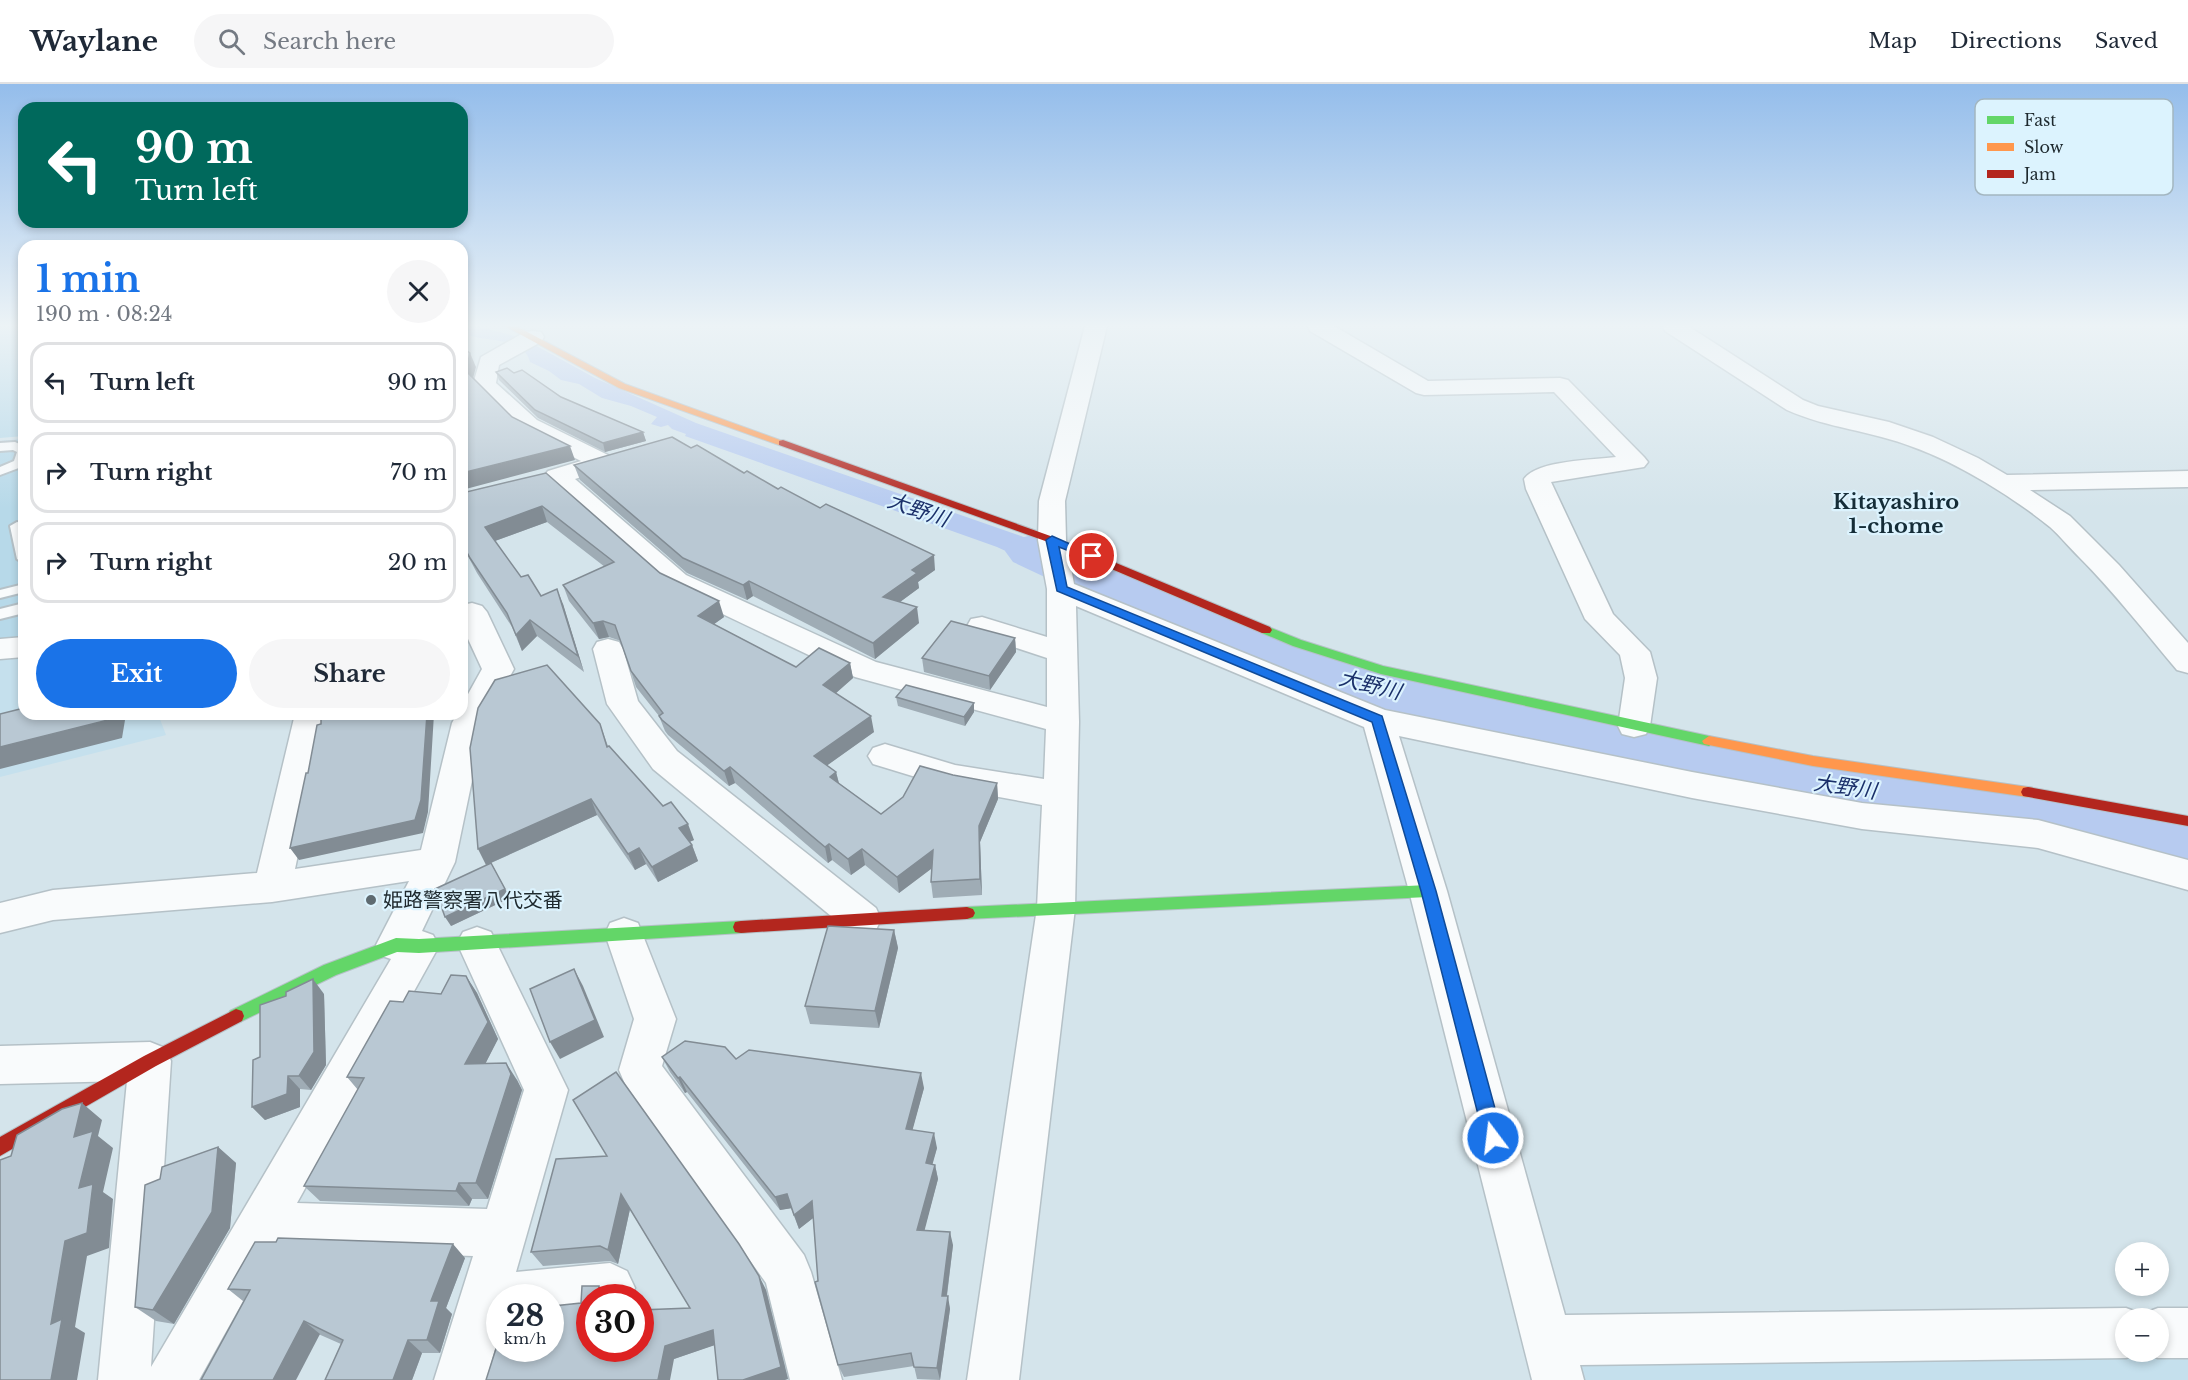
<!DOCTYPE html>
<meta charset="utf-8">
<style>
:root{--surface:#fff;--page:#f6f6f7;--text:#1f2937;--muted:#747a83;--line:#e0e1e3;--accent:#1a73e8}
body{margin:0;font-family:"Libre Baskerville","Noto Sans JP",serif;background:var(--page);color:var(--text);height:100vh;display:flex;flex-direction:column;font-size:22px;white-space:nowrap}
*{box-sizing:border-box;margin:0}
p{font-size:20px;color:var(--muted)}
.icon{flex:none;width:33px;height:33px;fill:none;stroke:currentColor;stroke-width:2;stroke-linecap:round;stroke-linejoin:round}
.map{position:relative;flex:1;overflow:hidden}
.details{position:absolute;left:18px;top:156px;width:450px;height:480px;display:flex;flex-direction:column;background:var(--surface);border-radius:18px;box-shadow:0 3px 9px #0003}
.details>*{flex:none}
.hud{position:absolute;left:18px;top:18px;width:450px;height:126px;border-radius:18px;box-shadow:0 3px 9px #0003;background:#00695c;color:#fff;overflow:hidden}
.fabs{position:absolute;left:2115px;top:1158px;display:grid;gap:12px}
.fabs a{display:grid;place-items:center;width:54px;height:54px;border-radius:50%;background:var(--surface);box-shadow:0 3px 9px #0003;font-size:30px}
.speed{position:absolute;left:486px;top:1200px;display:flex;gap:12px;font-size:30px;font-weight:700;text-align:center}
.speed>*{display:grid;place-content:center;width:78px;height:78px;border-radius:50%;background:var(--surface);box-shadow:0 3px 9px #0003;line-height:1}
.speed small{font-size:15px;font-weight:400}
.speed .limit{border:9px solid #d22;background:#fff;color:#111}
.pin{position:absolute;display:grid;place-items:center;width:51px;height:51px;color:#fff;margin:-26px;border:3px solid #fff;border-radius:50%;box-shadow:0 2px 6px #0007}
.me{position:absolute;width:66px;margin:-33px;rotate:345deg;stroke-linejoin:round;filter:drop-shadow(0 0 4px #0008)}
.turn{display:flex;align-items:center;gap:21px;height:126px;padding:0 18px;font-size:27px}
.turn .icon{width:78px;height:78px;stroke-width:2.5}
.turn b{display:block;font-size:42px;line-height:51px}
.round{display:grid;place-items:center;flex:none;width:63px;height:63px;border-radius:32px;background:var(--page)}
.head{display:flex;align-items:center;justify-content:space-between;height:102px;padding:0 18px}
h1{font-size:36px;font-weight:700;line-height:45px;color:var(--accent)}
.button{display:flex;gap:12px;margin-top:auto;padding:12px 18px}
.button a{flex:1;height:69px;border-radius:36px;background:var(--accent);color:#fff;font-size:24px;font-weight:700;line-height:69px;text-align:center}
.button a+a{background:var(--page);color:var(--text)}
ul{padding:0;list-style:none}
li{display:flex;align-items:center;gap:18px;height:81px;margin:0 12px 9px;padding:0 6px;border:3px solid var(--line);border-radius:18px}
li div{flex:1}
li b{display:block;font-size:22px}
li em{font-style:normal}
header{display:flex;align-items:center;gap:36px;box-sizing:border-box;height:84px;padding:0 30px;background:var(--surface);border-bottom:2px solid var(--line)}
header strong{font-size:28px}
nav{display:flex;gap:33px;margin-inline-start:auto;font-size:21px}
.search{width:420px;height:54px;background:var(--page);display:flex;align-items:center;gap:15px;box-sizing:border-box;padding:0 21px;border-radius:33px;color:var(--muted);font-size:22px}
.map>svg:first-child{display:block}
</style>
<header>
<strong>Waylane</strong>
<div class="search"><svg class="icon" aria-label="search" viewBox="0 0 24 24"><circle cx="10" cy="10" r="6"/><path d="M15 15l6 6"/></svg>Search here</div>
<nav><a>Map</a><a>Directions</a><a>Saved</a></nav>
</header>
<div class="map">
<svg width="2188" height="1296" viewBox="0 0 2188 1296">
<rect width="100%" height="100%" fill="#d4e4eb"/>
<!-- built -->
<g fill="#c5e0ed">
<path d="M24,572V630H158L166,651L0,693V574Z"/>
<path d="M2188,1259V1296H1575L1580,1261L2158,1268Z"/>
</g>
<!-- green -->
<g fill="#b7d9e9">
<path d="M0,242H24V352L0,354Z"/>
<path d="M24,355V556L0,558V357Z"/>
</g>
<!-- water -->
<path fill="#b7cbf0" d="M462,242H476L522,254L595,294L696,339L1021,452L1119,493L1103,512L997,463L685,352L686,350L672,345L668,341L661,343L651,340L657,333L631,322L602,314L579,300L561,296L549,287L530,278C523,252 489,259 469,251V247L462,246Z"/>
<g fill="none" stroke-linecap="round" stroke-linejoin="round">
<!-- river -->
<path fill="#b7cbf0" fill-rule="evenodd" d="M1032,451L1051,456L1174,511L1326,570L1690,657L2038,706L2188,735V787L2038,756L1690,703L1310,606L1289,600L1134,535L1013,478L1005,467L1013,456Z"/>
<defs>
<g id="lane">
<path d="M15,358L24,362V382L0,391V383L14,377L17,368L13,366L0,367V359Z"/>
<path d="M17,438L22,439L24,443V479L17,475L10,442Z"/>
<path d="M24,500V508L0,514V506Z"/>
<path d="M24,519V529L0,535V525Z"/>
</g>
<g id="street">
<path d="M1085,242H1107L1065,417L1066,456L1074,500L1385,626L1692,688L1862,719L2038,736L2188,776V806L2038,764L1862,745L1692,714L1399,652L1447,807L1565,1231L2126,1224L2142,1230L2158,1224H2188V1274H2158L2142,1268L2126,1274L1580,1281L1584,1296H1532L1409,807L1364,643L1076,522L1079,638L1075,824L1019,1296H967L1037,824L1042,721L955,705L873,680L868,672L873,664L885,660L955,681L1044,695L1046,645L855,593L666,503L544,392L548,387L581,377L519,346L473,300L481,273L525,248L533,247L541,248L544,253L541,258L499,281L496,299L537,336L612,373L616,378L612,383L575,395L686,491L876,578L1047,623V574L971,549L967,542L971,535L982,533L1047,553V505L1038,456L1039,417ZM2126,1234H2158V1268H2126Z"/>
<path d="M1308,242H1334L1428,297L1560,294L1568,296L1644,373L1648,378L1644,383L1551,398L1613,530L1650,568L1657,594L1650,642L1646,650L1634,653L1622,650L1618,642L1625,594L1620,571L1585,535L1526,405L1524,395C1537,376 1594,376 1616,373L1554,308L1424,311L1416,309L1310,247Z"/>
<path d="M1663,242H1688L1803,316L1818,322L1889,338L1933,353L1978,374L2007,391L2188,387V403L2030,406L2070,432L2119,481L2188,559V589L2177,586C2145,548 2114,508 2079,473C2069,463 2060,452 2050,443C2013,413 1958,379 1913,363C1872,347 1827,344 1787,326L1665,247Z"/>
<path d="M472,519L482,522L487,528L514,585L484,639L455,778L422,847L433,851L439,862L297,1119L487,1125L524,1006L457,859L463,848L477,843L491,848L568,1006L516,1188L610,1179L627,1187L635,1204L631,1214H590V1231L550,1234V1214H500V1248L486,1296H434L473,1172L272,1165L199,1296H98L127,997L0,1000V962L150,958L165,964L171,977L151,1283L391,875L382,872L376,861L409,797L272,818L53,836L0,849V819L53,806L257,789L295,630H327L295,785L421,766L452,639L457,630H462V621L482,585L462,542V521Z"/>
<path d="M24,553V573L0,575V555Z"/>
<path d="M608,555L619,558L623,565L638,617L677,667L876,824L881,835L876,846L862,851L848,846L653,685L607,620L593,565L597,558Z"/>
<path d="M624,834L638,839L676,935L662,982L804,1171L811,1188L842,1296H790L766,1199L625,1000L619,986L634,935L605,850L610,839Z"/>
</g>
<g id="fast">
<path d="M1266,542L1301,556L1383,582L1709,652L1716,657L1709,662L1381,590L1293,562L1262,549L1260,546Z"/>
<path d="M1428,801L1433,803L1436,807L1433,811L1428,813L967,835L961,833L959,829L961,825L967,823Z"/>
<path d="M741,837L747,838L749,843L747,848L741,849L419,869L397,868L336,891L242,937L236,939L230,937L228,932L230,927L324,881L396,854L419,855Z"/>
</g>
<g id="slow">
<path d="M505,242H516L625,300L788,359L787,361H779L619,304Z"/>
<path d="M1709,652L1813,672L2028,703L2033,704L2035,708L2033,712L2028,713L1813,682L1704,660L1702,657Z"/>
</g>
<g id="jam">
<path d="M783,356L1056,454L1270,543L1272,546L1270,549H1262L1048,458L779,361V357Z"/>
<path d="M2028,703L2188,732V742L2023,712L2021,708L2023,704Z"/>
<path d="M967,823L973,825L975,829L973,833L967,835L741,849L735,848L733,843L735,838L741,837Z"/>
<path d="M236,925L242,927L244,932L242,937L156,982L0,1072V1053L144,972Z"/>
</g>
</defs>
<!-- lane casing -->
<use href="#lane" stroke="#b5c1c7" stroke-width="4"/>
<!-- street casing -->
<use href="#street" stroke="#b5c1c7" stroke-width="3"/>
<!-- fast casing -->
<use href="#fast" stroke="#b5c1c7" stroke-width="2"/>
<!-- slow casing -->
<use href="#slow" stroke="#b5c1c7" stroke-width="2"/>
<!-- jam casing -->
<use href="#jam" stroke="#b5c1c7" stroke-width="2"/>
<!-- lane -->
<use href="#lane" fill="#f9fbfc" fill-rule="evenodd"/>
<!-- street -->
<use href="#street" fill="#f9fbfc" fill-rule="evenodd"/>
<!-- fast -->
<use href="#fast" fill="#63d668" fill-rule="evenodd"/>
<!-- slow -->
<use href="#slow" fill="#ff974d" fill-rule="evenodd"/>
<!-- jam -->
<use href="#jam" fill="#b3261e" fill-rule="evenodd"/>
</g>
<!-- wall -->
<g fill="#9facb5">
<path d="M496,288L514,289L561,313L643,348L646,357L605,368L538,334L499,296Z"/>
<path d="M691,364L778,405L935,486L918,498L919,504L900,518L919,539L875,575L753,512L747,516L687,489L580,396L574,381Z"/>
<path d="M546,389L660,489L724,533L714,540L796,583L850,579L853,594L836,609L874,648L827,681L836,688L839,699L881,730L953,691L997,699L998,715L980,758L982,811L933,814L931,798L932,784L899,809L865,781L851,791L832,776L828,779L735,699L729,702L668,651L665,647L659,632L636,603L621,557L609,553L599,555L569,517L563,501L605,483L547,438L495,457L521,493L541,512L563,520L584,588L537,552L522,567L512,543L477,489L462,461V409Z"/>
<path d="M1015,554L1016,568L990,606L924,588L922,574Z"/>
<path d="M896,613L974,619V628L965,642L898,622Z"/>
<path d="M600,640L608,662L694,756L689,758L692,761L698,777L658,798L646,780L635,786L597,731L491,779L510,814L451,842L486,781Z"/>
<path d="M894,846L898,864L879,944L810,940L805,922Z"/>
<path d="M466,892L477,909L498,955L485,980L517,996L522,1006L488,1115H472L469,1122L320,1117L304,1102L358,1006L347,993L403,918L441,910Z"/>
<path d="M324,910L326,981L311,1006L300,1005V1023L265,1036L252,1023Z"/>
<path d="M662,973L736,975L924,1004L912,1046L937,1064L932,1080L935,1081L938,1095L924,1146L953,1161L947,1212L950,1225L940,1296L917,1295L914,1282L844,1293L838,1281L818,1197L813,1134L799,1145L791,1124L780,1126L687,1008L685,1009L670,988Z"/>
<path d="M218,1063L236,1079L230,1144L174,1240L156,1237L135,1223L160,1095Z"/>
<path d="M556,1075L759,1192L766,1206L788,1295L714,1261L674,1275L590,1264L690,1224L630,1125L618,1180L610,1177L543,1182L531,1168Z"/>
<path d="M465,1174L446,1224L452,1230L440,1269H422L412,1296H325L341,1260L243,1217L228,1205Z"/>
</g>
<!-- shaded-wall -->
<g fill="#828c94">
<path d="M470,269L476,283L471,302L466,287Z"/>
<path d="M643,348L646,357L605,368L603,359Z"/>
<path d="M570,362L575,376L462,406V389Z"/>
<path d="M542,422L547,438L492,458L485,443Z"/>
<path d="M934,471L935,486L918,498L919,504L885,529L883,513L912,486Z"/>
<path d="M749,497L753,512L747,516L743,501Z"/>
<path d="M557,505L563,520L584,588L578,572Z"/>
<path d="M719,517L724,533L703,548L698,532Z"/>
<path d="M917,523L919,539L875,575L873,559Z"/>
<path d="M530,536L537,552L522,567L516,551Z"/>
<path d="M603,537L609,553L599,555L593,539Z"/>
<path d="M1015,554L1016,568L990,606L989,592Z"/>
<path d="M850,579L853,594L827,617L823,601Z"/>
<path d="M974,619V628L965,642L964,633Z"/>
<path d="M109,630H126L122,654L0,685V663Z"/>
<path d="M427,630H434L428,728L423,749L299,776L290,764L425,645Z"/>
<path d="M871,632L874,648L818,688L814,672Z"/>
<path d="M730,683L735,699L729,702L724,687Z"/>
<path d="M836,688L840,704L830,693Z"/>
<path d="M997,699L998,715L980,758L982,811L980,795L979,742Z"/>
<path d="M591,715L597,731L486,781L478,765Z"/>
<path d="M688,740L694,756L685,760L679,744Z"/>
<path d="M829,760L832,776L828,779L825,763Z"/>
<path d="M692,761L698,777L658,798L652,783Z"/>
<path d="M639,764L646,780L635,786L628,770Z"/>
<path d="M862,765L865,781L851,791L848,775Z"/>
<path d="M933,766L935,782L899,809L897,793Z"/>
<path d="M491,779L510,814L451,842L445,833Z"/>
<path d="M894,846L898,864L879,944L875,927Z"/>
<path d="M574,885L583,902L604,953L560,975L550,958Z"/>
<path d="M466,892L477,909L498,955L477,996L465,980Z"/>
<path d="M313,895L324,910L326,981L311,1006L299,992Z"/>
<path d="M506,979L517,996L522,1006L488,1115L476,1099Z"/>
<path d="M921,989L924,1004L909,1059L906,1045Z"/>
<path d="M288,992L300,1005V1023L265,1036L252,1023Z"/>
<path d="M680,993L687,1008L685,1009L678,994Z"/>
<path d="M82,1019L102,1036L98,1052L113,1064L103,1108L113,1115L109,1164L87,1172L75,1243L85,1249L77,1296H51V1240L65,1157L79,1104L74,1053Z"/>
<path d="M934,1049L937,1064L929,1093L926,1079Z"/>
<path d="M218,1063L236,1079L230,1144L174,1240L153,1226Z"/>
<path d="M935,1081L938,1095L921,1160L917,1146Z"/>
<path d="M459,1099L472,1115L469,1122L456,1107Z"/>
<path d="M621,1110L630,1125L618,1180L608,1166Z"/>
<path d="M787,1110L793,1124L780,1126L775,1113Z"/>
<path d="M812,1117L817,1131L799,1145L794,1131Z"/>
<path d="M950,1148L953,1161L945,1225L942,1212Z"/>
<path d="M453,1160L465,1174L446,1224L452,1230L440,1269L427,1256L431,1217Z"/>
<path d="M759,1192L766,1206L788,1295L785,1296H743Z"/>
<path d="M599,1202L608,1214H597Z"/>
<path d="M948,1212L950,1225L940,1296L937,1284Z"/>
<path d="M304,1237L320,1250L296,1296H273Z"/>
<path d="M713,1246L721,1259L674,1275L670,1296H658L665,1262Z"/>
<path d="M408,1256L422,1269L412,1296H393Z"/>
</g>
<!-- building -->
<g fill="#b9c8d3" stroke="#828c94" stroke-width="1.5">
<path d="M462,263L470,269L466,287L512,333L570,362L462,389Z"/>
<path d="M507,284L514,289L522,286L561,313L643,348L603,359L535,326L496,288Z"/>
<path d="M672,353L691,364L697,361L744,389L747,387L778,405L781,403L820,424L826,420L934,471L912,486L917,489L883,513L917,523L873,559L749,497L743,501L683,474L574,381Z"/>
<path d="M546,389L660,489L719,517L698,532L796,583L819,564L850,579L823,601L871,632L814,672L836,688L830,693L881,730L903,713L920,682L953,691L997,699L979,742L980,795L931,798L933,766L897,793L862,765L848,775L829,760L825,763L730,683L724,687L662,636L659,632L663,629L631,587L615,541L603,537L593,539L563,501L614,478L542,422L485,443L521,493L528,491L541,512L557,505L578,572L530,536L516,551L507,529L470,474L462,459V409Z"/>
<path d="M951,537L1015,554L989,592L922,574Z"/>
<path d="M547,581L600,640L607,663L609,662L663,722L671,718L688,740L679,744L692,761L652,783L639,764L628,770L591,715L478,765L470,664L478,624L495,596Z"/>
<path d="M906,601L974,619L964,633L896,613Z"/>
<path d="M24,624V630H109L108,636L0,663V630Z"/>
<path d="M321,630H427L421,716L415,736L290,764L306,689H308L317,641L321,640Z"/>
<path d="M491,779L505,805L445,833L435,805Z"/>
<path d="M828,842L894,846L875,927L805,922Z"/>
<path d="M574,885L595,936L550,958L530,905Z"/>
<path d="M451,891L466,892L488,938L465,980L506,979L511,990L476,1099H459L456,1107L304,1102L364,994L347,993L390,917L403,918L409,907L441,910Z"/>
<path d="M313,895L314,968L299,992H288L287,1010L252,1023L253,976L260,973V921L286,912V908Z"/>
<path d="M685,957L725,963L736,975L749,966L921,989L906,1045L934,1049L926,1079L935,1081L917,1146L950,1148L942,1212H948L937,1284L914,1283L911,1269L838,1281L815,1198L818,1197L812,1117L794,1131L787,1110L775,1113L680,993L678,994L662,973Z"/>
<path d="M616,988L739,1160L759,1192L781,1283L743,1296H718L713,1246L665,1262L658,1296H486L500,1252V1264H550V1232L553,1222L581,1219L582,1202H599L597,1214H590V1264H640V1226L690,1224L621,1110L608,1166L600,1162L531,1168L556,1075L607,1072L573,1016Z"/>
<path d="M82,1019L74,1053L93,1047L79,1104L93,1100L87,1149L65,1157L51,1240L62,1235L51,1296H0V1076L11,1072L17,1051L62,1025Z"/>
<path d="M218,1063L212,1128L153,1226L135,1223L145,1101L160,1095L162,1083Z"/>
<path d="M278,1154L453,1160L431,1217H439L427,1256H408L393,1296H325L343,1256L304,1237L273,1296H201L250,1206L228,1205L255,1158H276Z"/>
</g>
<!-- sky -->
<linearGradient id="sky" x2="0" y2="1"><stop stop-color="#94bdeb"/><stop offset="0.57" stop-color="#ecf3f6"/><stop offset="1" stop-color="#ecf3f6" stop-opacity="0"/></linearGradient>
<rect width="2188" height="424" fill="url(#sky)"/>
<!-- route -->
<path fill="#1a73e8" stroke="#114b97" stroke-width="1.5" d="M1052,452L1097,472L1092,476L1059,463L1067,503L1382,632L1436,807L1503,1054L1500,1060L1493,1063L1487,1060L1484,1054L1421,807L1372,638L1057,507L1046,456Z"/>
<!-- markers -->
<circle fill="#5e6a70" stroke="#dcf3fe" stroke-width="2" cx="371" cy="816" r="6"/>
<g text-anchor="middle" stroke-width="4.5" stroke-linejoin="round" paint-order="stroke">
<!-- poi labels -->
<g font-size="20" fill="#1e292e" stroke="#dcf3fe" text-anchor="start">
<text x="383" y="823">姫路警察署八代交番</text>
</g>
<!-- neighbourhood labels -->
<g font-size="21" font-weight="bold" fill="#152d38" stroke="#dcf3fe">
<text x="1896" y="425">Kitayashiro<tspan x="1896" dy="24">1-chome</tspan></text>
</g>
<!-- water labels -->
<g font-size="21" font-style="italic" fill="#1b306a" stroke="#dcf3fe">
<text transform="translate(918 426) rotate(19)" y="7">大野川</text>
<text transform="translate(1370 601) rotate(14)" y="7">大野川</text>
<text transform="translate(1845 703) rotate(8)" y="7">大野川</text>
</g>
</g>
<!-- legend -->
<rect x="1975" y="15" width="198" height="96" rx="9" fill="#dcf3fe" stroke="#a3b6c0" stroke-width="1.5"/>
<rect x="1987" y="32" width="27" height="8" fill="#63d668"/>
<rect x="1987" y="59" width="27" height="8" fill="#ff974d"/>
<rect x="1987" y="86" width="27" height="8" fill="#b3261e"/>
<g font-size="16" fill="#1e292e">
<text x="2024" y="42">Fast</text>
<text x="2024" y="69">Slow</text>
<text x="2024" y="96">Jam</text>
</g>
</svg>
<div class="fabs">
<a>+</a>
<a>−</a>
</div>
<div class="speed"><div>28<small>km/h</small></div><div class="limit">30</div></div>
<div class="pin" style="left:1092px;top:472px;background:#d93025"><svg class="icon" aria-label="arrive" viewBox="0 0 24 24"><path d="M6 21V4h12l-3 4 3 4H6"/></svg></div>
<svg class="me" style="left:1493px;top:1054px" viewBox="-20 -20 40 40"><circle r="17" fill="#1a73e8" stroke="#fff" stroke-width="3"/><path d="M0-11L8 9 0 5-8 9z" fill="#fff"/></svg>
<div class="hud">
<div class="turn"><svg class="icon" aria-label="left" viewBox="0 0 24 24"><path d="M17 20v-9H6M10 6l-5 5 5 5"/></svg><div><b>90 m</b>Turn left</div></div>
</div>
<section class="details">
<div class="head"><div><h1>1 min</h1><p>190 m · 08:24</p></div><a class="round"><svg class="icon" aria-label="close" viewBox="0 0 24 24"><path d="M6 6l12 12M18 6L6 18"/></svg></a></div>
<ul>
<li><svg class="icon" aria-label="left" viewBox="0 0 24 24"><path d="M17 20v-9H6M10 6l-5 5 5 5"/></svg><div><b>Turn left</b></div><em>90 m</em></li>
<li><svg class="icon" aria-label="right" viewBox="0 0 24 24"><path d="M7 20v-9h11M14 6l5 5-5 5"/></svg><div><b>Turn right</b></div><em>70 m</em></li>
<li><svg class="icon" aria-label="right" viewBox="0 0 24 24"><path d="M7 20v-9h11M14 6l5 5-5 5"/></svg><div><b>Turn right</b></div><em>20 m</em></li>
</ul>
<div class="button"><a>Exit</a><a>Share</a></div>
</section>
</div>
